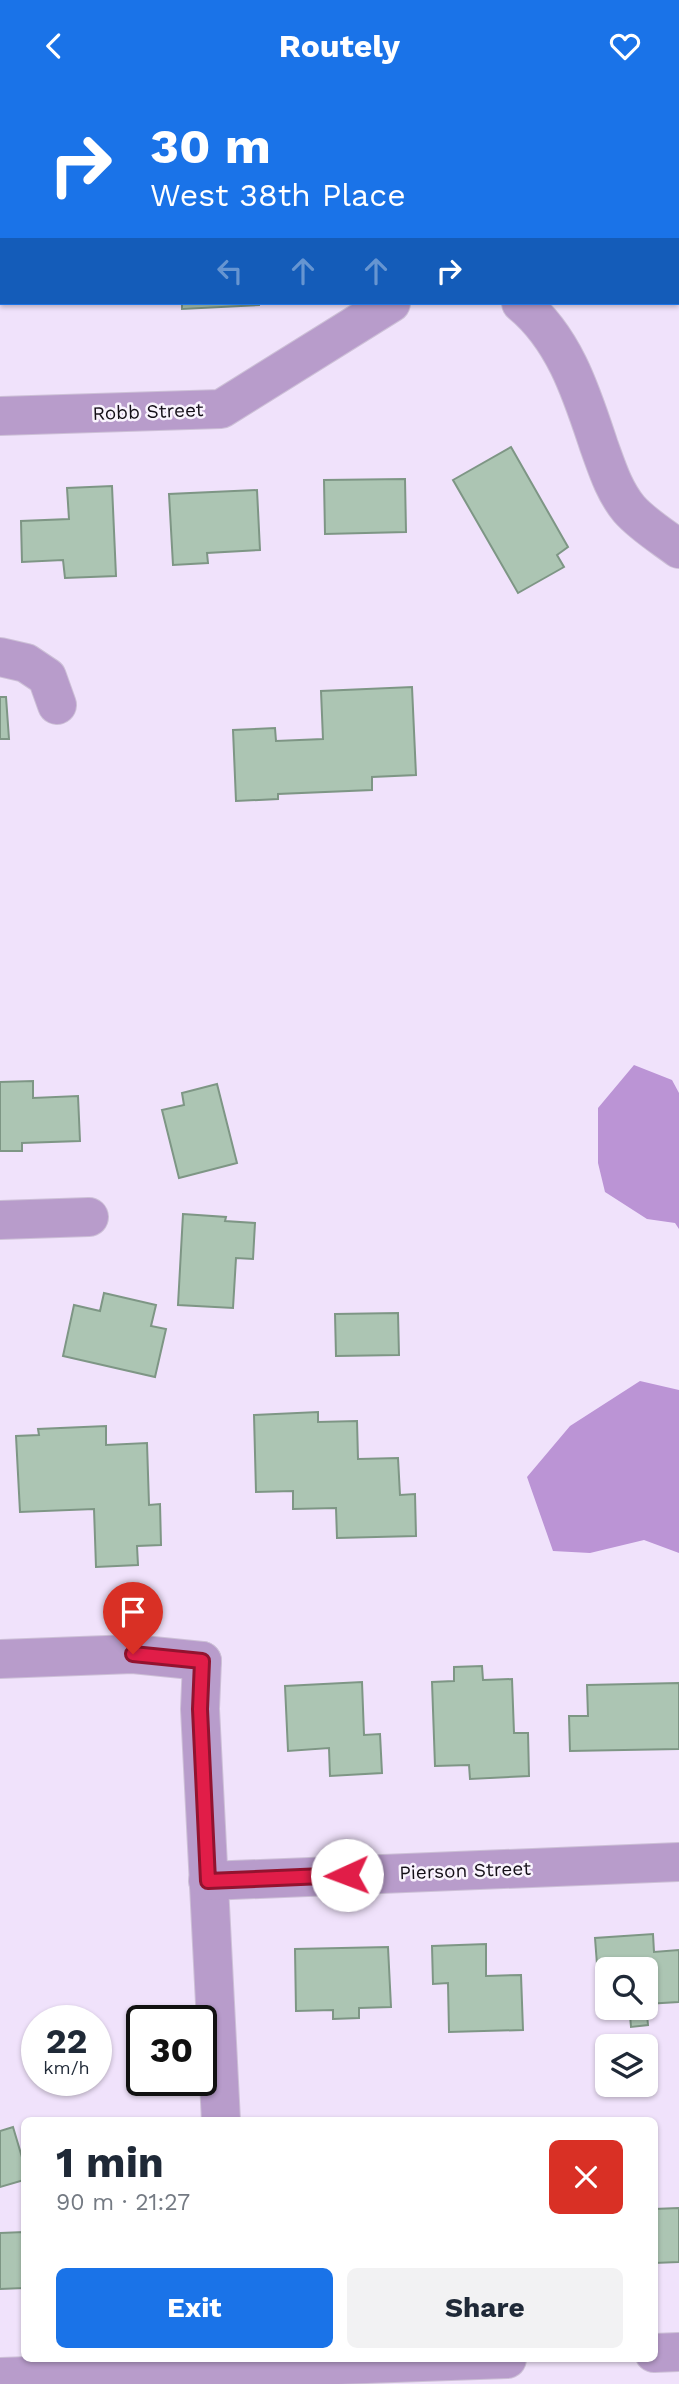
<!DOCTYPE html>
<meta charset="utf-8">
<style>
:root{--surface:#fff;--page:#f2f2f3;--text:#1f2937;--muted:#747a83;--accent:#1a73e8}
body{margin:0;font-family:"Work Sans",sans-serif;background:var(--page);color:var(--text);height:100vh;display:flex;flex-direction:column;font-size:26px;white-space:nowrap}
*{box-sizing:border-box;margin:0}
p{font-size:23px;color:var(--muted)}
.icon{flex:none;width:38px;height:38px;fill:none;stroke:currentColor;stroke-width:2;stroke-linecap:round;stroke-linejoin:round}
.map{position:relative;flex:1;overflow:hidden}
.sheet{position:absolute;left:21px;top:2026px;width:637px;height:245px;display:flex;flex-direction:column;background:var(--surface);border-radius:10px;box-shadow:0 2px 5px #0004}
.sheet>*{flex:none}
.hud{position:absolute;left:0px;top:0px;width:679px;height:214px;box-shadow:0 2px 5px #0004;background:#1a73e8;color:#fff;overflow:hidden}
.controls{position:absolute;left:595px;top:1866px;display:grid;gap:14px}
.controls a{display:grid;place-items:center;width:63px;height:63px;border-radius:10px;background:var(--surface);box-shadow:0 2px 5px #0004;font-size:35px}
.speed{position:absolute;left:21px;top:1914px;display:flex;gap:14px;font-size:35px;font-weight:700;text-align:center}
.speed>*{display:grid;place-content:center;width:91px;height:91px;border-radius:50%;background:var(--surface);box-shadow:0 2px 5px #0004;line-height:1}
.speed small{font-size:18px;font-weight:400}
.speed .limit{border:4px solid #111;border-radius:10px;background:#fff;color:#111}
.pin{position:absolute;display:grid;place-items:center;width:60px;height:60px;color:#fff;margin:-72px -30px;border-radius:50% 50% 50% 0;rotate:-45deg;box-shadow:0 0 7px #0007}
.pin .icon{rotate:45deg}
.me{position:absolute;width:77px;margin:-38px;rotate:268deg;stroke-linejoin:round;filter:drop-shadow(0 0 5px #0008)}
.turn{display:flex;align-items:center;gap:24px;height:147px;padding:0 35px;font-size:32px}
.turn .icon{width:91px;height:91px;stroke-width:2.5}
.turn b{display:block;font-size:49px;line-height:60px}
.lanes{display:flex;align-items:center;height:66px;padding:0 35px;background:#0003;justify-content:center;gap:35px;direction:ltr}
.lanes .off{opacity:.35}
.round{display:grid;place-items:center;flex:none;width:74px;height:74px;border-radius:10px;background:var(--page)}
.headline{display:flex;align-items:center;justify-content:space-between;height:119px;padding:0 35px}
h1{font-size:42px;font-weight:700;line-height:52px}
.action{display:flex;gap:14px;margin-top:auto;padding:14px 35px}
.action a{flex:1;height:80px;border-radius:10px;background:var(--accent);color:#fff;font-size:28px;font-weight:700;line-height:80px;text-align:center}
.action a+a{background:var(--page);color:var(--text)}
header{display:flex;justify-content:space-between;align-items:center;height:91px;padding:0 35px;background:var(--accent);color:#fff;font-size:32px;font-weight:700}
.map>svg:first-child{display:block}
</style>
<header><svg class="icon" aria-label="back" viewBox="0 0 24 24"><path d="M15 5l-7 7 7 7"/></svg>Routely<svg class="icon" aria-label="heart" viewBox="0 0 24 24"><path d="M12 20l-8-8c-3-5 5-10 8-4 3-6 11-1 8 4z"/></svg></header>
<div class="map">
<svg width="679" height="2293" viewBox="0 0 679 2293">
<rect width="100%" height="100%" fill="#f0e2fb"/>
<!-- water -->
<g fill="#bb94d5">
<path d="M634,974L672,989L679,1002V1138L675,1132L647,1128L605,1101L598,1072V1017Z"/>
<path d="M640,1290L679,1299V1462L644,1449L590,1462L553,1460L527,1386L570,1335Z"/>
</g>
<g fill="none" stroke-linecap="round" stroke-linejoin="round">
<!-- canal -->
<g stroke="#bb94d5" stroke-width="35">
<path d="M0,78H2"/>
<path d="M677,124L679,128"/>
</g>
</g>
<!-- building -->
<g fill="#acc5b3" stroke="#7e9685" stroke-width="2" fill-rule="evenodd">
<path d="M182,212H259V214L182,218Z"/>
<path d="M511,356L568,456L557,464L564,476L518,502L453,389Z"/>
<path d="M405,388L406,441L325,443L324,389Z"/>
<path d="M112,395L116,485L65,487L63,469L22,471L21,430L69,428L67,397Z"/>
<path d="M257,399L260,459L207,462L208,472L173,474L169,403Z"/>
<path d="M412,596L416,684L372,686V699L278,703V708L236,710L233,639L275,637L276,650L323,648L321,600Z"/>
<path d="M0,606H6L9,648H0Z"/>
<path d="M33,990V1007L78,1005L80,1050L22,1052V1060H0V991Z"/>
<path d="M217,993L237,1072L179,1087L162,1019L184,1014L182,1002Z"/>
<path d="M183,1123L226,1126L225,1130L255,1132L253,1168L236,1167L233,1217L178,1214Z"/>
<path d="M104,1202L156,1214L151,1235L166,1238L155,1286L63,1265L74,1214L100,1220Z"/>
<path d="M398,1222L399,1264L336,1265L335,1223Z"/>
<path d="M318,1321V1331L357,1330L358,1368L398,1367L400,1404L415,1403L416,1445L337,1447L336,1417L293,1418V1400L256,1401L254,1324Z"/>
<path d="M106,1335V1354L147,1352L149,1414L160,1413L161,1454L137,1455L138,1474L96,1476L94,1418L20,1421L16,1345L39,1344L38,1338Z"/>
<path d="M482,1575L483,1589L512,1588L514,1642H528L529,1685L470,1688L469,1674L435,1675L432,1591L454,1590V1576Z"/>
<path d="M362,1591L364,1644L380,1643L382,1682L330,1685L329,1657L288,1660L285,1595Z"/>
<path d="M679,1592V1658L570,1660L569,1625H588L587,1594Z"/>
<path d="M653,1843L654,1861L679,1859V1911L646,1913L648,1934L631,1936L630,1924L601,1926L595,1847ZM607,1878H646V1916H607Z"/>
<path d="M486,1853V1885L521,1884L523,1939L449,1941L448,1892L433,1893L432,1855Z"/>
<path d="M388,1856L391,1916L359,1917V1927L333,1928V1919L296,1920L295,1858Z"/>
<path d="M13,2036L24,2073V2089L0,2096V2040Z"/>
<path d="M679,2117V2171L654,2172V2118Z"/>
<path d="M24,2141V2197L0,2198V2142Z"/>
</g>
<g fill="none" stroke-linecap="round" stroke-linejoin="round">
<defs>
<g id="minor">
<path d="M521,212C565,248 582,304 599,355C607,377 614,400 629,418C642,433 663,446 679,458"/>
<path d="M0,325L221,318L391,212"/>
<path d="M0,566L26,572L47,586L57,614"/>
<path d="M0,1129L89,1126"/>
<path d="M0,1568L133,1563L202,1570"/>
<path d="M202,1570L200,1618L221,2030"/>
<path d="M208,1790L679,1771"/>
<path d="M654,2262L679,2261"/>
<path d="M0,2286L507,2268"/>
</g>
</defs>
<!-- minor casing -->
<use href="#minor" stroke="#cdc0d7" stroke-width="40"/>
<!-- minor -->
<use href="#minor" stroke="#b89ccb" stroke-width="38"/>
</g>
<g fill="none" stroke-linecap="round" stroke-linejoin="round">
<defs>
<path id="route" d="M133,1563L202,1570L200,1618L208,1790L347,1784"/>
</defs>
<!-- route casing -->
<use href="#route" stroke="#92132f" stroke-width="18"/>
<!-- route -->
<use href="#route" stroke="#e11d48" stroke-width="12"/>
</g>
<g text-anchor="middle" stroke-width="5" stroke-linejoin="round" paint-order="stroke">
<!-- street labels -->
<g font-size="19" fill="#140f17" stroke="#f9f3fd">
<text transform="translate(148 320) rotate(-2)" y="7">Robb Street</text>
<text transform="translate(465 1779) rotate(-2)" y="7">Pierson Street</text>
</g>
</g>
</svg>
<div class="controls">
<a><svg class="icon" aria-label="search" viewBox="0 0 24 24"><circle cx="10" cy="10" r="6"/><path d="M15 15l6 6"/></svg></a>
<a><svg class="icon" aria-label="layers" viewBox="0 0 24 24"><path d="M12 4l9 5-9 5-9-5zM3 14l9 5 9-5"/></svg></a>
</div>
<div class="speed"><div>22<small>km/h</small></div><div class="limit">30</div></div>
<div class="pin" style="left:133px;top:1563px;background:#d93025"><svg class="icon" aria-label="arrive" viewBox="0 0 24 24"><path d="M6 21V4h12l-3 4 3 4H6"/></svg></div>
<svg class="me" style="left:347px;top:1784px" viewBox="-20 -20 40 40"><circle r="19" fill="#fff"/><path d="M0-13L10 11 0 6-10 11z" fill="#e11d48"/></svg>
<div class="hud">
<div class="turn"><svg class="icon" aria-label="right" viewBox="0 0 24 24"><path d="M7 20v-9h11M14 6l5 5-5 5"/></svg><div><b>30 m</b>West 38th Place</div></div>
<div class="lanes"><svg class="icon off" aria-label="left" viewBox="0 0 24 24"><path d="M17 20v-9H6M10 6l-5 5 5 5"/></svg><svg class="icon off" aria-label="ahead" viewBox="0 0 24 24"><path d="M12 20V5M6 11l6-6 6 6"/></svg><svg class="icon off" aria-label="ahead" viewBox="0 0 24 24"><path d="M12 20V5M6 11l6-6 6 6"/></svg><svg class="icon" aria-label="right" viewBox="0 0 24 24"><path d="M7 20v-9h11M14 6l5 5-5 5"/></svg></div>
</div>
<section class="sheet">
<div class="headline"><div><h1>1 min</h1><p>90 m · 21:27</p></div><a class="round" style="background:#d93025;color:#fff"><svg class="icon" aria-label="close" viewBox="0 0 24 24"><path d="M6 6l12 12M18 6L6 18"/></svg></a></div>
<div class="action"><a>Exit</a><a>Share</a></div>
</section>
</div>
